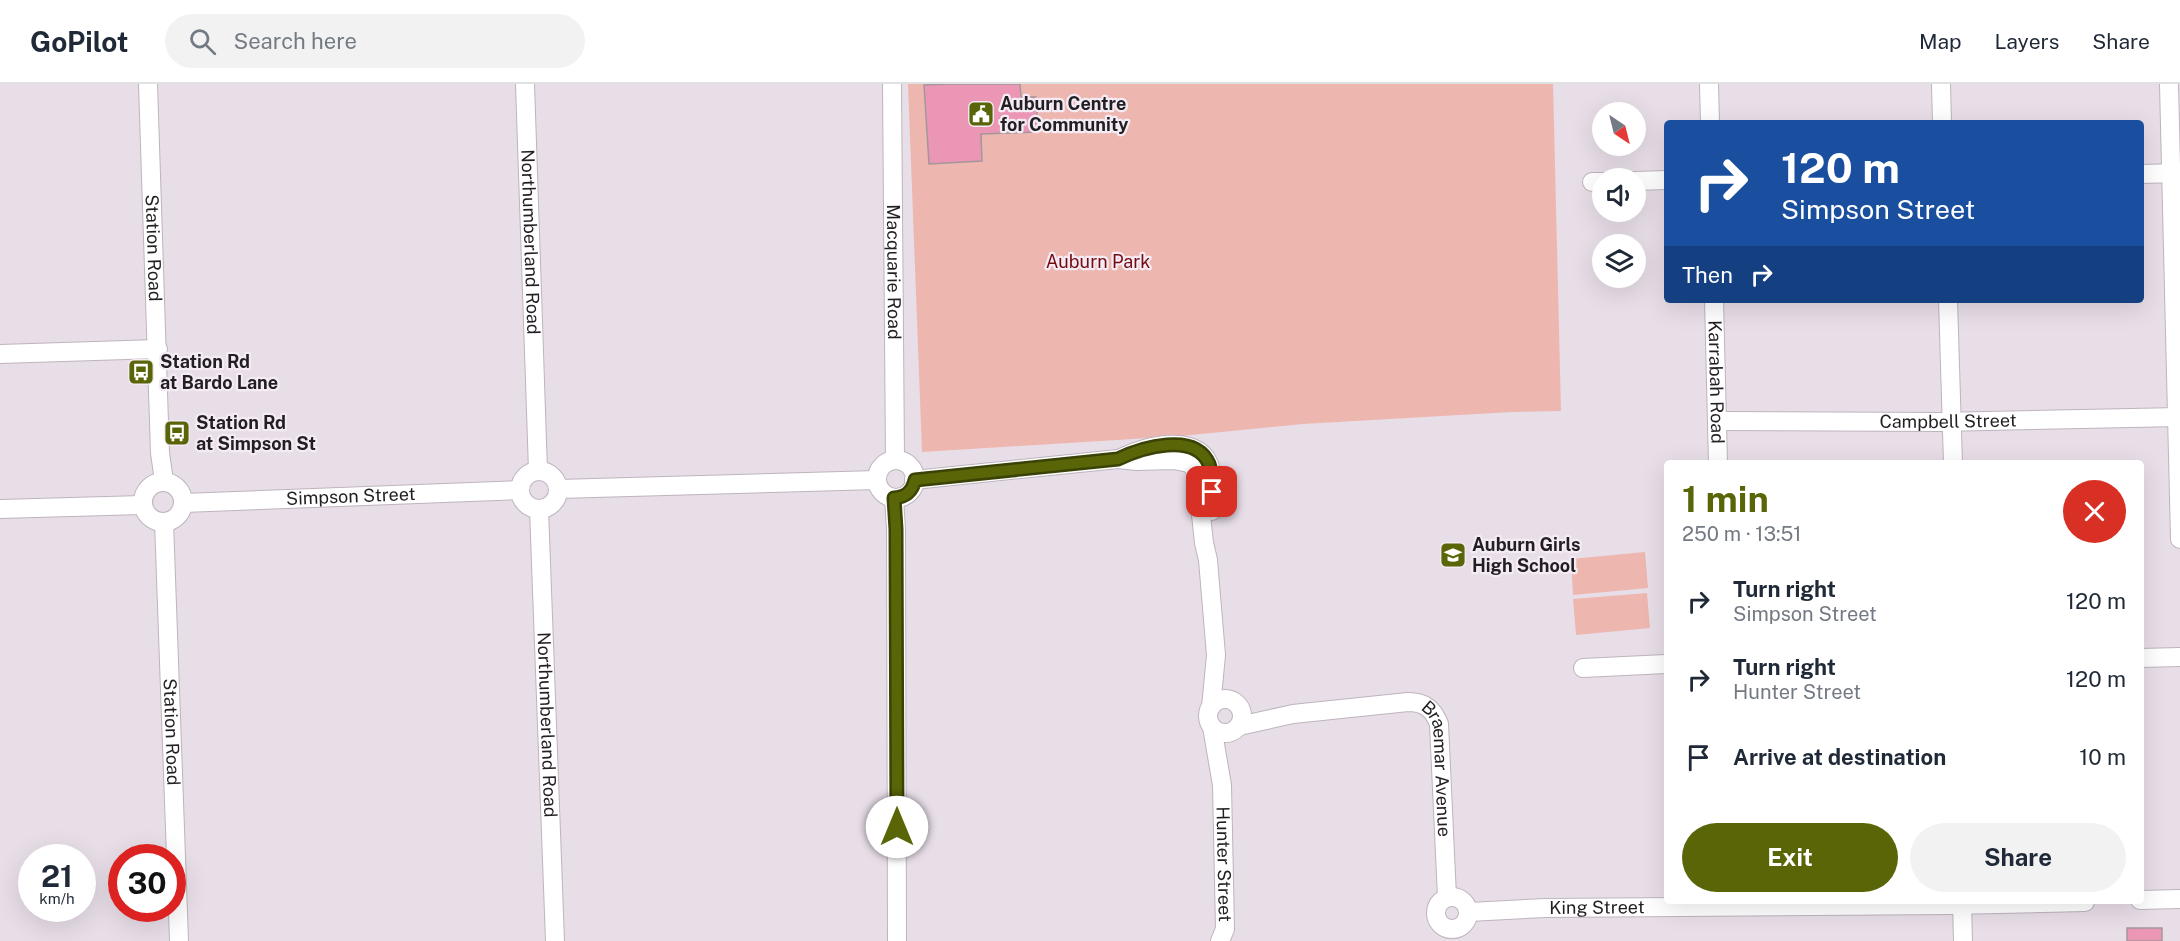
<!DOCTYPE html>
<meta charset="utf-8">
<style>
:root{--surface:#fff;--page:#f2f2f3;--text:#1f2937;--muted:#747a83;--line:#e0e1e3;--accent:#596507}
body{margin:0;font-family:"Public Sans",sans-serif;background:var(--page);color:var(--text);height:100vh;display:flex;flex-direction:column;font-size:22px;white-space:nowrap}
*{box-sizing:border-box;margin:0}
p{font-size:20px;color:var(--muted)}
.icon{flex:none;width:33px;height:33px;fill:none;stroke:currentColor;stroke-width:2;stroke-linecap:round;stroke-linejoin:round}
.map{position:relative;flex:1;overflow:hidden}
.panel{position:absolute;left:1664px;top:376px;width:480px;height:444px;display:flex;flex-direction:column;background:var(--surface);border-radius:6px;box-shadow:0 6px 24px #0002}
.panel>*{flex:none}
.banner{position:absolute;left:1664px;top:36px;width:480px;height:183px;border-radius:6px;box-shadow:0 6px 24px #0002;background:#1a4fa0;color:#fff;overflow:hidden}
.needle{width:39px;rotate:145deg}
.buttons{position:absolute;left:1592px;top:18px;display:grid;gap:12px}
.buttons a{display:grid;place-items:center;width:54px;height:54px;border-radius:50%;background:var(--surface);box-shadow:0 6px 24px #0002;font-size:30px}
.speed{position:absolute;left:18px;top:760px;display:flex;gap:12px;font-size:30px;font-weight:700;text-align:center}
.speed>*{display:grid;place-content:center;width:78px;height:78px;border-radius:50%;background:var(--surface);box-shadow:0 6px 24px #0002;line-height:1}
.speed small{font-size:15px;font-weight:400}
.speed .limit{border:9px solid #d22;background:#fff;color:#111}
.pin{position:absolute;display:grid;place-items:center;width:51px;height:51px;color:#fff;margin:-26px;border-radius:12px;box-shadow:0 3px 9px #0006}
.me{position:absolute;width:66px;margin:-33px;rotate:0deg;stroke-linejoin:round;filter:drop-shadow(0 0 4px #0008)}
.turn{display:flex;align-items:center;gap:21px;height:126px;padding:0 18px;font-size:27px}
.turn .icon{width:78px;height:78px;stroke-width:2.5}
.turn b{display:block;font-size:42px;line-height:51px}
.then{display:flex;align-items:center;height:57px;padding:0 18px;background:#0003;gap:12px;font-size:22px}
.round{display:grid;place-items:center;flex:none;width:63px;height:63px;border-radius:32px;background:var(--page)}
.head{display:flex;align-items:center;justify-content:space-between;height:102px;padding:0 18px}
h1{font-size:36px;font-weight:700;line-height:45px;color:var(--accent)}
.primary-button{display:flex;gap:12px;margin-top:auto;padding:12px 18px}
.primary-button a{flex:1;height:69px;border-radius:36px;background:var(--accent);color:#fff;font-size:24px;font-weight:700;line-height:69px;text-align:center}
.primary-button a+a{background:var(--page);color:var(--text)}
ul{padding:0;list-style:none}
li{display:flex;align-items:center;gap:18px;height:78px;padding:0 18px}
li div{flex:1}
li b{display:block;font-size:22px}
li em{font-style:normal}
header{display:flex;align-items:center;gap:36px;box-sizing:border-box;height:84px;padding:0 30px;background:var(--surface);border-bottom:2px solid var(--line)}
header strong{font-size:28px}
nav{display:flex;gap:33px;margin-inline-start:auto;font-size:21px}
.search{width:420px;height:54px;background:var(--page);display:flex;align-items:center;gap:15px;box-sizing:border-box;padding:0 21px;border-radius:33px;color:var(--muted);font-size:22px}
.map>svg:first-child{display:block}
</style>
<header>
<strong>GoPilot</strong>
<div class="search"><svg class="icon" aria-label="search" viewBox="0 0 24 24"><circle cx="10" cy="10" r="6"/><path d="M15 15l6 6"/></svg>Search here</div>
<nav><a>Map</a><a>Layers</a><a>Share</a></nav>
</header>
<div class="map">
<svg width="2180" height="857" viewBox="0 0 2180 857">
<rect width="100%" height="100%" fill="#e8dee8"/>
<!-- green -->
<g fill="#edb7b0">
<path d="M908,0H1553L1561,327L1512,328L1303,340L1181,352L922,368Z"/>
<path d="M1645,468L1648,504L1573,511L1571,475Z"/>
<path d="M1647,509L1650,544L1576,551L1573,515Z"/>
</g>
<!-- building -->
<g fill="#ea96b4" stroke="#a4979b" stroke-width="1.5">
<path d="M947,0H1020L1021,13H1036L1038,48L981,50L982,77L929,80L924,1Z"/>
<rect x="2127" y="844" width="35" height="13"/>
</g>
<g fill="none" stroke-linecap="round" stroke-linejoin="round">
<defs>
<g id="minor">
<path id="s1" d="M148,0L160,369L164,397"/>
<path id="s2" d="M525,0L538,387"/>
<path id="s3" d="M892,0L895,376"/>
<path d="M1709,0L1710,39"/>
<path d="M1941,0L1942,39"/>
<path d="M2169,0L2180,455"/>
<path d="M2140,90L2180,89"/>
<path d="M1635,97L1666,96"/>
<path d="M1592,98H1602"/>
<path id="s4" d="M1714,216L1718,380"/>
<path d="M1948,216L1953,380"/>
<path d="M0,270L158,265"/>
<path id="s5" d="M1717,337L1940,338L2180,333"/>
<path d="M1123,373C1145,362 1196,349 1209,380C1214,393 1212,413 1212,427"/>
<circle cx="896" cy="395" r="19"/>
<circle cx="539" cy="406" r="19"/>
<path d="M914,396L1118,375L1137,377L1174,376L1189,379L1194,384L1197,392L1204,459L1208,476L1216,571L1211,623"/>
<circle cx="163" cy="418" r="20"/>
<path d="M558,405L877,396"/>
<path d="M894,414L896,445L897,857"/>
<path id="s6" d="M183,419L520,406"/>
<path d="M0,425L143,421"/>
<path id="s7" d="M539,425L555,857"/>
<path id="s8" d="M164,438L179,857"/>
<path d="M2140,574L2180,573"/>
<path d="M1583,584L1666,580"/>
<circle cx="1225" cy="632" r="17"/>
<path id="s9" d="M1239,642L1293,630L1408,618C1425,618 1433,625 1439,640L1447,813"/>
<path id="s10" d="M1212,643L1222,701L1225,845L1220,857"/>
<circle cx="1452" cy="829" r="16"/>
<path d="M2140,816L2180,815"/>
<path d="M1962,818L1963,857"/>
<path id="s11" d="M1469,828L1545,824L1951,821L2085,818"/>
</g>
</defs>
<!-- minor casing -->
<use href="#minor" stroke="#beb4be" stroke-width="20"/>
<!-- minor -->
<use href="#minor" stroke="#fff" stroke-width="18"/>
</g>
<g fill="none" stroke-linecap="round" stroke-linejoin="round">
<defs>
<path id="route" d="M897,743L896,445L894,414C906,413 912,408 915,396L1118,375C1141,364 1195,347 1209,380C1212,388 1211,399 1212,408"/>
</defs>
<!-- route casing -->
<use href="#route" stroke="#3a4205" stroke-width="15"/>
<!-- route -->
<use href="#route" stroke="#596507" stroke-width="10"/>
</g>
<!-- icons -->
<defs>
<symbol id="civic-square" viewBox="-11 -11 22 22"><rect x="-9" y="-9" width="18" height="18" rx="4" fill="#596507" stroke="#f5ebf5"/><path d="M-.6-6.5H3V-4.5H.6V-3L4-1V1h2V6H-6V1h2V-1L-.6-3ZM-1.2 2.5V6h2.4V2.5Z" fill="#fff"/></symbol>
<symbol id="bus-square" viewBox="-11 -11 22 22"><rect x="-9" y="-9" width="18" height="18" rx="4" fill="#596507" stroke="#f5ebf5"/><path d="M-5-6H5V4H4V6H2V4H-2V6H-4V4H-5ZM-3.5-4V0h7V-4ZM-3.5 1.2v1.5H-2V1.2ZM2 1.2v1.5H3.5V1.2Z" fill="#fff"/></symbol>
<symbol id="school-square" viewBox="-11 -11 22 22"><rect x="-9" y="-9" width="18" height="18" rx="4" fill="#596507" stroke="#f5ebf5"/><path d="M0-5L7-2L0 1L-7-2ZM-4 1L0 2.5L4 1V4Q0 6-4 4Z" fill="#fff"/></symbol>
</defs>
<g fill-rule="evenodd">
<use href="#civic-square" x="966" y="15" width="30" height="30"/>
<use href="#bus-square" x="126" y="273" width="30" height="30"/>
<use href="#bus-square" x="162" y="334" width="30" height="30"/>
<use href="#school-square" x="1438" y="456" width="30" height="30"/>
</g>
<g text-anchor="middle" stroke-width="4.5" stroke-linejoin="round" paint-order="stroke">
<!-- poi labels -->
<g font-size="18" font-weight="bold" fill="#221f22" stroke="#f5ebf5" text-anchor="start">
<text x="1000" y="26">Auburn Centre<tspan x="1000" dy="21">for Community</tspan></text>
<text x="160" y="284">Station Rd<tspan x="160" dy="21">at Bardo Lane</tspan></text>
<text x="196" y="345">Station Rd<tspan x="196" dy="21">at Simpson St</tspan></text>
<text x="1472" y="467">Auburn Girls<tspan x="1472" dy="21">High School</tspan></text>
</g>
<!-- street labels -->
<g font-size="18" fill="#221f22" stroke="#f5ebf5">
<text dy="6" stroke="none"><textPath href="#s2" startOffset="158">Northumberland Road</textPath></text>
<text dy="6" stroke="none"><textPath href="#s1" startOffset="164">Station Road</textPath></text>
<text dy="6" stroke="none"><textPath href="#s3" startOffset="188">Macquarie Road</textPath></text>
<text dy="6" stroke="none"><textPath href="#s4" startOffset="82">Karrabah Road</textPath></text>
<text dy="6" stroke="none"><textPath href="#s5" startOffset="231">Campbell Street</textPath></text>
<text dy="6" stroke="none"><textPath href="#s6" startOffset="168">Simpson Street</textPath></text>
<text dy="6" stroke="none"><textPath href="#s7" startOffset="216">Northumberland Road</textPath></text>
<text dy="6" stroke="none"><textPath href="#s8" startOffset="210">Station Road</textPath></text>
<text dy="6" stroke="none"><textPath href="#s9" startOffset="256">Braemar Avenue</textPath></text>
<text dy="6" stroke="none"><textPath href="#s10" startOffset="138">Hunter Street</textPath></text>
<text dy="6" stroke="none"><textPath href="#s11" startOffset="128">King Street</textPath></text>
</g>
<!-- park labels -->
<g font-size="18" fill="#730a0d" stroke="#f5ebf5">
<text x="1098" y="184">Auburn Park</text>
</g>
</g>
</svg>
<div class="buttons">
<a><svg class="needle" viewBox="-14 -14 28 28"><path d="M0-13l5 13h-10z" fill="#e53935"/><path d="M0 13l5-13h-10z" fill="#747a83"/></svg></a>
<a><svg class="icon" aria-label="sound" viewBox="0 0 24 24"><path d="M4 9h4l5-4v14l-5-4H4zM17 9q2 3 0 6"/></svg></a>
<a><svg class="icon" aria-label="layers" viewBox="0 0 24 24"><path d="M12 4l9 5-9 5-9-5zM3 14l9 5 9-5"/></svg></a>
</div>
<div class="speed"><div>21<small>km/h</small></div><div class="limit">30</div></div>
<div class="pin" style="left:1212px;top:408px;background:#d93025"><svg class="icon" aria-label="arrive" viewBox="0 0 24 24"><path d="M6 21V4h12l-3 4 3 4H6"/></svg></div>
<svg class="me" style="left:897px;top:743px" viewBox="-20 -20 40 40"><circle r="19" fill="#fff"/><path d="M0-13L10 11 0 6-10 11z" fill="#596507"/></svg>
<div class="banner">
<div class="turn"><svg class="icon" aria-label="right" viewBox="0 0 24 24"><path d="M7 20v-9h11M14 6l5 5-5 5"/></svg><div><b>120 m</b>Simpson Street</div></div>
<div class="then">Then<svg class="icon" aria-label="right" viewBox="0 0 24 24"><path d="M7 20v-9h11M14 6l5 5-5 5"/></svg></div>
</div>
<section class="panel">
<div class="head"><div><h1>1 min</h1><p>250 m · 13:51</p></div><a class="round" style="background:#d93025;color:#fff"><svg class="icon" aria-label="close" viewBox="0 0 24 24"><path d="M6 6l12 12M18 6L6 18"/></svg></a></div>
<ul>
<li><svg class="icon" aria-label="right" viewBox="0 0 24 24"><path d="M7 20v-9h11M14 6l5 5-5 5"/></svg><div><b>Turn right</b><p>Simpson Street</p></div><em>120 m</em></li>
<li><svg class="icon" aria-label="right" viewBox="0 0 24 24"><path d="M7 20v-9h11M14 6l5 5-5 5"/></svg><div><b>Turn right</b><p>Hunter Street</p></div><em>120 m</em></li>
<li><svg class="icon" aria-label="arrive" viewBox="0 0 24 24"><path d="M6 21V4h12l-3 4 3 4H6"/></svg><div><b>Arrive at destination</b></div><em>10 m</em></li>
</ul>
<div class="primary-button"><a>Exit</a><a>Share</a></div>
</section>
</div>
